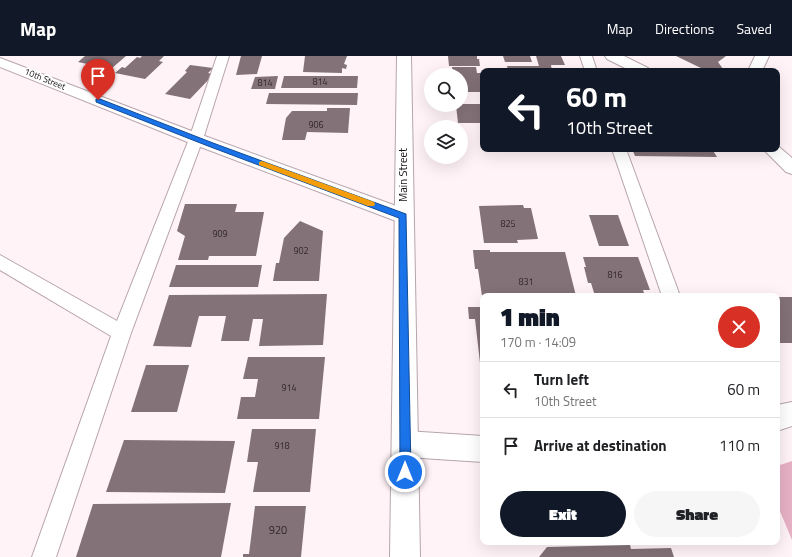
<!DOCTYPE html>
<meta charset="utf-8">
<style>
:root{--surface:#fff;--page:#f6f6f6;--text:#202124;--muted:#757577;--line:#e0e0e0;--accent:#111827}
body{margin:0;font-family:"Titillium Web",sans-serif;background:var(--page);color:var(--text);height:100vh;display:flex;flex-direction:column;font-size:15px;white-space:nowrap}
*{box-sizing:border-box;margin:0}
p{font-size:13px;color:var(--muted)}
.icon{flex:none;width:22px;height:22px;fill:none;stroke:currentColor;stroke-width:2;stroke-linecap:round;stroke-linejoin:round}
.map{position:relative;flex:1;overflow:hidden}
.side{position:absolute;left:480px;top:237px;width:300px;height:252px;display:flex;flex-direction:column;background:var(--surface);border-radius:8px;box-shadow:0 4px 16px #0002}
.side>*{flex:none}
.guide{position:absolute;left:480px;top:12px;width:300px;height:84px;border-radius:8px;box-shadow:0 4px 16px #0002;background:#111827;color:#fff;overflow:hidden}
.tools{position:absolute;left:424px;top:12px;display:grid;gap:8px}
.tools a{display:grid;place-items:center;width:44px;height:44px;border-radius:50%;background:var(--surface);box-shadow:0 4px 16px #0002;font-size:20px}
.pin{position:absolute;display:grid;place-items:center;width:34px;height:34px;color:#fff;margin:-41px -17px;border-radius:50% 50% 50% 0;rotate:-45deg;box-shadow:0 0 4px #0007}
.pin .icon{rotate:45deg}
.me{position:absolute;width:44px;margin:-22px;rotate:0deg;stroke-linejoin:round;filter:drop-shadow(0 0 3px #0008)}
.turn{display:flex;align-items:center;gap:14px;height:84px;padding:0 20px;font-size:18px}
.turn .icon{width:52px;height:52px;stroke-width:2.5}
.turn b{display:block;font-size:28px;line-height:34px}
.round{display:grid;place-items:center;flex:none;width:42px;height:42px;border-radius:21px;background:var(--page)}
.head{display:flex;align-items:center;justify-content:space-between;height:68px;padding:0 20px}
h1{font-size:24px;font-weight:800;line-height:30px;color:var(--accent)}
.cta{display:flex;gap:8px;margin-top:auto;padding:8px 20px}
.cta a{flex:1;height:46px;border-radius:24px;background:var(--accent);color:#fff;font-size:16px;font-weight:800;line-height:46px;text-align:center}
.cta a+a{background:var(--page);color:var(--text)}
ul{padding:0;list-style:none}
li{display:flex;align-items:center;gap:12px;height:56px;padding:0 20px;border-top:1px solid var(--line)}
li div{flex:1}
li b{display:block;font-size:15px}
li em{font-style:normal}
header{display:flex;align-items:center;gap:24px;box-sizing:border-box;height:56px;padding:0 20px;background:var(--accent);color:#fff}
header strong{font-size:19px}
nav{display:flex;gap:22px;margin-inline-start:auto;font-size:14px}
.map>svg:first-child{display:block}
</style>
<header>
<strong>Map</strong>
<nav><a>Map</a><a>Directions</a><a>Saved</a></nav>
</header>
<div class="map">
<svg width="792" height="501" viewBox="0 0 792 501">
<rect width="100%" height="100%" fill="#fff3f7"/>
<!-- green -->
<path fill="#e8b1c5" d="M792,405V484L777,448V410Z"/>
<!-- building -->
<g fill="#837278">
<path d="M85,0H126L111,13L78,6Z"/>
<path d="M142,0H164L159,5L163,6L145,23L115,17L122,11L125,12L137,1L140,2Z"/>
<path d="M241,0H262L257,18L236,19Z"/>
<path d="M305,0H347L344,8L347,9L346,13L342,12V17L303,16Z"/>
<path d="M448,0H477V3H479L480,10H449Z"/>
<path d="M503,0H530L532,6H505Z"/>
<path d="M536,0H561L565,9H551L552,15H508L507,10H539Z"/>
<path d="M676,0H726L718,6L723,13L721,15L705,14Z"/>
<path d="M190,9L213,12L208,17L214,18L190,43L165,38L187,16L185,15Z"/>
<path d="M452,11H476L477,17H483V36H461V19H453Z"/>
<path d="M278,20L275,33H251L255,21Z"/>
<path d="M284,20H358L357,32H281Z"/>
<path d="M269,37H358L357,49L266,48Z"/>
<path d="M461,48H483V67H458L456,49Z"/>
<path d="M327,52H350L348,77L307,76L305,84H282L286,62L292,55H327Z"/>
<path d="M632,93H712L717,101L635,100Z"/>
<path d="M185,148H237L235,156H264L256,200H209L208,204H178L185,180L177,175Z"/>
<path d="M523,149L524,152H531L538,183L517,184L518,187H484L479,150Z"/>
<path d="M589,159H618L629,190H599Z"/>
<path d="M300,165L323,175L319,225H273L276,207H279L284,182Z"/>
<path d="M473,194H490V196H565L576,240H482L478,213H475Z"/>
<path d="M583,201H638L650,234H643L644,237H635V240H595L591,227H588L584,211H586Z"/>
<path d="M176,209H262L258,231H169Z"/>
<path d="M327,238L323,289L259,290L263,263H253L249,285H221L226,260H199L191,291L153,290L169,239Z"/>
<rect x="777" y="241" width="15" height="46"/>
<path d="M468,251H483V307H480L475,263H469Z"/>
<path d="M248,301H325L319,363H237L241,341H255L258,323H243Z"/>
<path d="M146,309H189L177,356H131Z"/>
<path d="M252,373H316L310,436H253L258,406H247Z"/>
<path d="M124,384L235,385L225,437L106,436Z"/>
<path d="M231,447L221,501H76L93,448Z"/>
<path d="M255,450H306L301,501H243V498H249Z"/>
<path d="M630,489L631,493L671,492L674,501H539L547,491Z"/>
</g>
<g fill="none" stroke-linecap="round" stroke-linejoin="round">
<defs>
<g id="service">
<path d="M217,0H229L203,83L131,277L56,501H32L111,280L0,214V199L117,265L189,83Z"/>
<path d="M580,0H592L597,15H585Z"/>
<path d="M612,93H626L680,240H662Z"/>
</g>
<g id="minor">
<path d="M605,0H624L648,12L650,15H631L607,3Z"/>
<path d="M755,0H769L762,15H748Z"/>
<path d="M0,2L202,79L410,155L413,160L410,165L403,167L396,165L190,87L0,11Z"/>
<path d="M777,89L792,102V118L786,116L763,93H777Z"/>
<path d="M792,346V370L777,375V349Z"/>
<path d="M406,375L483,380V406L406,401L397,397L393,388L397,379Z"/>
</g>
<path id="secondary" d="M397,0H411L420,501H390Z"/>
</defs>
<!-- service casing -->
<use href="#service" stroke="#b7a5ab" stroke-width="2"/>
<!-- minor casing -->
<use href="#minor" stroke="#b7a5ab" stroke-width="2"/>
<!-- secondary casing -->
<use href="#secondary" stroke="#b7a5ab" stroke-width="2"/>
<!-- service -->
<use href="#service" fill="#fff" fill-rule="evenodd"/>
<!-- minor -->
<use href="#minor" fill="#fff" fill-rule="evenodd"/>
<!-- secondary -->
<use href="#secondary" fill="#fff" fill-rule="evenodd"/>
</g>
<!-- route -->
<path fill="#1a73e8" stroke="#114b97" d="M96,43H100L213,87L406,158L411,416L409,420L405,422L401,420L400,416L399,162L208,90L96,46Z"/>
<!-- slow -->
<path fill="#f59e0b" d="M262,105L374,146L375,148L374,150H368L259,109V106Z"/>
<g text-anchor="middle" stroke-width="4" stroke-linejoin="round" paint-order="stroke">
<!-- far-street labels -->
<g font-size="9" fill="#161012" stroke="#fff">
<text transform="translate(45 23) rotate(22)" y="3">10th Street</text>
</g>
<!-- number labels -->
<g font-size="9" fill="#31282c">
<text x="320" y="29">814</text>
<text x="265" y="30">814</text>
<text x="316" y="72">906</text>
<text x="508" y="171">825</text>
<text x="220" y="181">909</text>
<text x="301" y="198">902</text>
<text x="615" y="222">816</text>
<text x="526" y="229">831</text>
<text x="289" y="335">914</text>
<text x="282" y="393">918</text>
</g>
<!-- street labels -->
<g font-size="11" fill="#161012" stroke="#fff">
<text transform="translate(403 119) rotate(-90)" y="4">Main Street</text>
</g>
<!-- near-number labels -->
<g font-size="11" fill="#31282c">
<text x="278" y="478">920</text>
</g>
</g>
</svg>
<div class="tools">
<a><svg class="icon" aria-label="search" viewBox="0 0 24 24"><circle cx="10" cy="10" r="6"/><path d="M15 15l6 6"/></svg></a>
<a><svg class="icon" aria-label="layers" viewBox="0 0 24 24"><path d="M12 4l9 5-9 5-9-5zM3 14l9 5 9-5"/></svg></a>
</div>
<div class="pin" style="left:98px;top:44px;background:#d93025"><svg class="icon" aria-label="arrive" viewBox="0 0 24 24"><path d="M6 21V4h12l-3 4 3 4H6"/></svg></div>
<svg class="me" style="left:405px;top:416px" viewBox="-20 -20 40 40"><circle r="17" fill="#1a73e8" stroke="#fff" stroke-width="3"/><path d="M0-11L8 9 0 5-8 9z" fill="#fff"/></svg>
<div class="guide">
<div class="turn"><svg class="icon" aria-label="left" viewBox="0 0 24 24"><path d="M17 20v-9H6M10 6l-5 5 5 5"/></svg><div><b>60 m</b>10th Street</div></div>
</div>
<section class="side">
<div class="head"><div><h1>1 min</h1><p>170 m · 14:09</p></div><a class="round" style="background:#d93025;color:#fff"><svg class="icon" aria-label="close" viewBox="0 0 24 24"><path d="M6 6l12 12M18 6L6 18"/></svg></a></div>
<ul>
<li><svg class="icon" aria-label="left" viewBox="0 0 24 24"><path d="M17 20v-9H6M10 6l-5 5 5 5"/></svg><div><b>Turn left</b><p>10th Street</p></div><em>60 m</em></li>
<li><svg class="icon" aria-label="arrive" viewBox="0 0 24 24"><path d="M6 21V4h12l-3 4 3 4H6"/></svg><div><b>Arrive at destination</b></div><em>110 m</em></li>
</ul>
<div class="cta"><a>Exit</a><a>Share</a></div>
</section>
</div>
